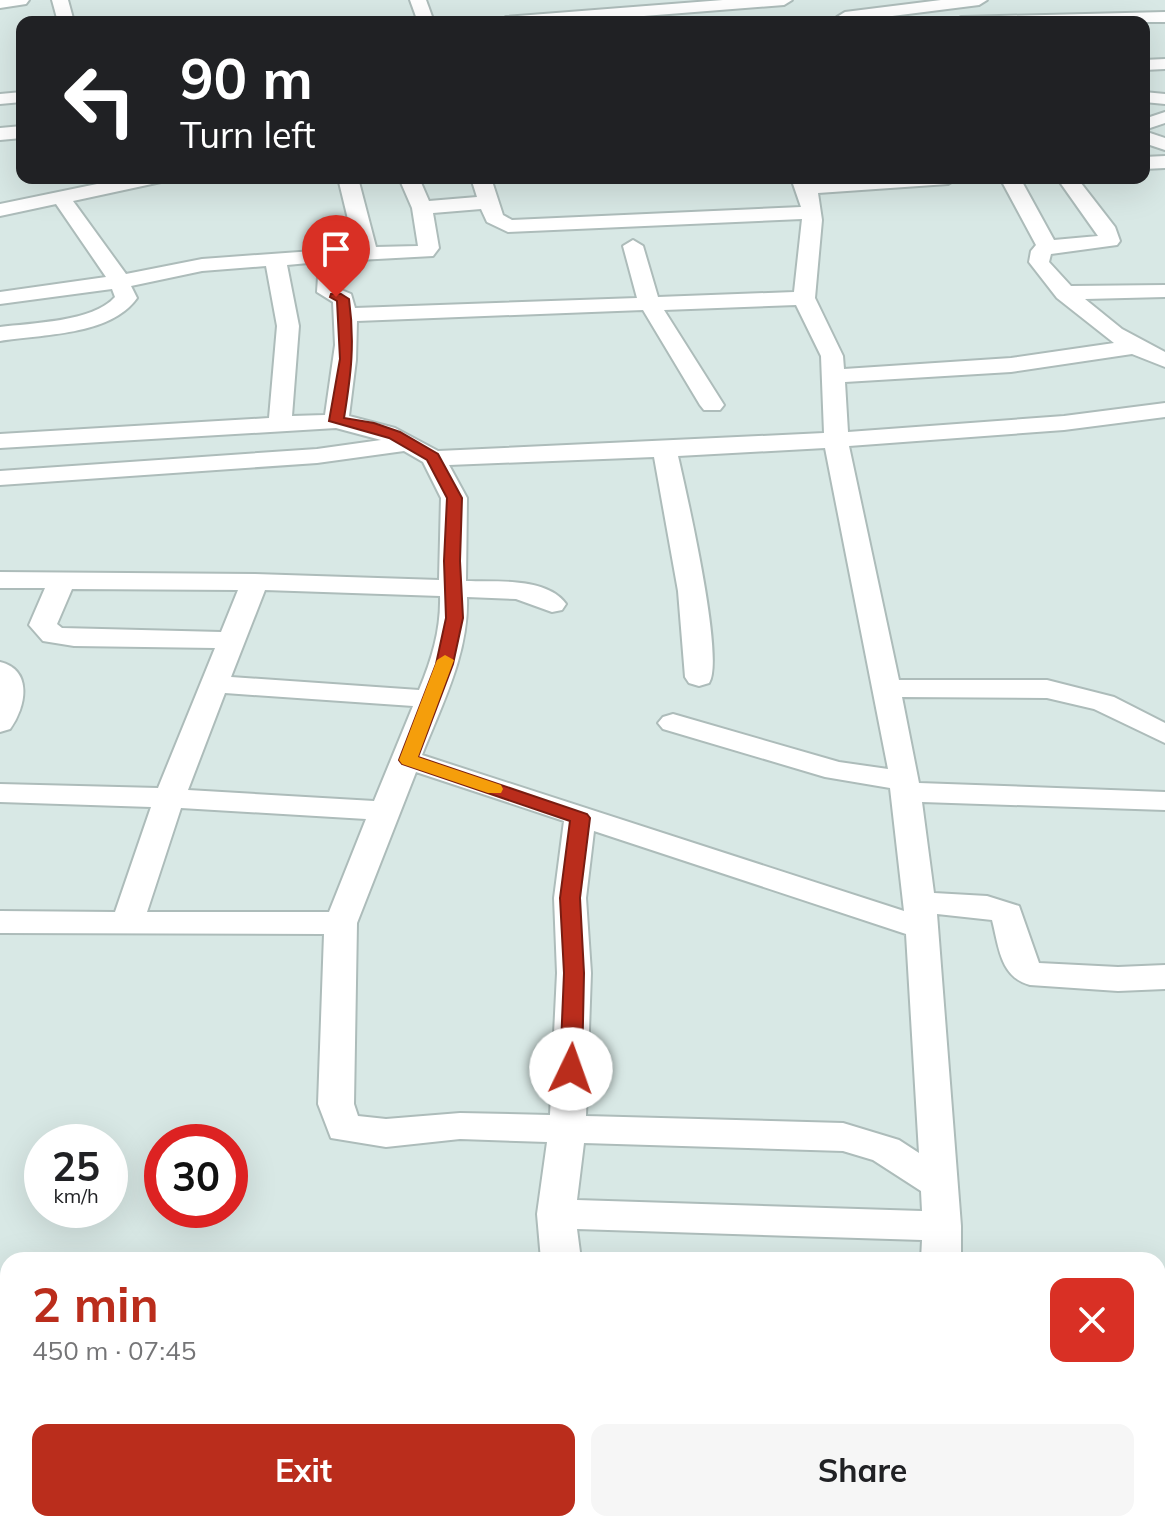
<!DOCTYPE html>
<meta charset="utf-8">
<style>
:root{--surface:#fff;--page:#f6f6f6;--text:#202124;--muted:#757577;--accent:#ba2d1c}
body{margin:0;font-family:Mulish,sans-serif;background:var(--page);color:var(--text);height:100vh;display:flex;flex-direction:column;font-size:30px;white-space:nowrap}
*{box-sizing:border-box;margin:0}
p{font-size:26px;color:var(--muted)}
.icon{flex:none;width:44px;height:44px;fill:none;stroke:currentColor;stroke-width:2;stroke-linecap:round;stroke-linejoin:round}
.map{position:relative;flex:1;overflow:hidden}
.details{position:absolute;left:0px;top:1252px;width:1166px;height:280px;display:flex;flex-direction:column;background:var(--surface);border-radius:24px 24px 0 0;box-shadow:0 8px 32px #0002}
.details>*{flex:none}
.banner{position:absolute;left:16px;top:16px;width:1134px;height:168px;border-radius:16px;box-shadow:0 8px 32px #0002;background:#202124;color:#fff;overflow:hidden}
.speed{position:absolute;left:24px;top:1124px;display:flex;gap:16px;font-size:40px;font-weight:700;text-align:center}
.speed>*{display:grid;place-content:center;width:104px;height:104px;border-radius:50%;background:var(--surface);box-shadow:0 8px 32px #0002;line-height:1}
.speed small{font-size:20px;font-weight:400}
.speed .limit{border:12px solid #d22;background:#fff;color:#111}
.pin{position:absolute;display:grid;place-items:center;width:68px;height:68px;color:#fff;margin:-82px -34px;border-radius:50% 50% 50% 0;rotate:-45deg;box-shadow:0 0 8px #0007}
.pin .icon{rotate:45deg}
.me{position:absolute;width:88px;margin:-44px;rotate:3deg;stroke-linejoin:round;filter:drop-shadow(0 0 6px #0008)}
.turn{display:flex;align-items:center;gap:28px;height:168px;padding:0 32px;font-size:36px}
.turn .icon{width:104px;height:104px;stroke-width:2.5}
.turn b{display:block;font-size:56px;line-height:68px}
.round{display:grid;place-items:center;flex:none;width:84px;height:84px;border-radius:16px;background:var(--page)}
.overview{display:flex;align-items:center;justify-content:space-between;height:136px;padding:0 32px}
h1{font-size:48px;font-weight:700;line-height:60px;color:var(--accent)}
.primary-button{display:flex;gap:16px;margin-top:auto;padding:16px 32px}
.primary-button a{flex:1;height:92px;border-radius:16px;background:var(--accent);color:#fff;font-size:32px;font-weight:700;line-height:92px;text-align:center}
.primary-button a+a{background:var(--page);color:var(--text)}
.map>svg:first-child{display:block}
</style>
<div class="map">
<svg width="1165" height="1532" viewBox="0 0 1165 1532">
<rect width="100%" height="100%" fill="#d8e8e5"/>
<g fill="none" stroke-linecap="round" stroke-linejoin="round">
<defs>
<g id="minor">
<path d="M52,0H68L74,22H58Z"/>
<path d="M410,0H426L434,22H418Z"/>
<path d="M723,0H792L784,5L568,22H498L506,17Z"/>
<path d="M941,0H987L979,5L845,22L837,17L845,12Z"/>
<path d="M1165,12V22H953L961,17Z"/>
<path d="M1165,59V69L1144,70V60Z"/>
<path d="M22,92V102L0,104V94Z"/>
<path d="M1144,92L1165,94V104L1144,102Z"/>
<path d="M1165,112V123L1144,130V119Z"/>
<path d="M22,126V138L0,140V128Z"/>
<path d="M1144,131L1165,138V150L1144,143Z"/>
<path d="M1165,156V168L1144,169V157Z"/>
<path d="M126,178H164L161,182L73,201L126,274L202,259L355,248L338,178H358L376,247L418,246L412,208L399,178H419L429,201L477,197L471,178H491L503,215L512,220L801,207L791,178H811L813,182L867,178H958L948,184L818,193L822,220L815,298L843,356L844,369L1011,358L1114,343L1057,298L1029,262L1031,251L1036,245L1000,178H1020L1054,240L1098,236L1057,178H1077L1115,227L1120,241L1117,245L1051,254L1049,262L1071,286L1165,285V297L1085,299L1122,329L1165,352V367L1132,354L1011,372L845,382L848,432L1064,416L1165,403V417L1064,430L849,446L899,680H1047L1114,697L1165,723V743L1094,709L1047,698L902,697L919,783L1165,792V810L922,802L934,893L987,896L1019,906L1039,963L1118,967L1165,965V989L1118,991L1030,985C1000,977 999,947 992,920L937,914L961,1226V1260H921L922,1240L577,1229L581,1260H541L537,1214L547,1142L460,1139L386,1147L331,1138L318,1104L324,934L0,933V911L115,912L151,807L0,802V784L158,788L215,648L74,646L43,641L29,625L45,588H0V572L255,574L439,580L441,498L423,462L404,451L317,463L0,485V471L317,449L381,440L336,428L0,448V434L269,418L277,326L266,266L202,271L131,286L137,298C110,336 42,334 0,341V327C31,323 93,322 115,297L112,289L0,304V292L106,277L56,204L0,216V204ZM481,209L487,222L508,232L802,219L794,292L658,297L643,246L633,240L623,246L637,298L355,308L351,294L339,289L340,261L433,256L439,248L433,213ZM319,262L317,292L333,302L335,345L325,415L292,416L299,326L287,265ZM796,305L821,356L824,433L438,451L395,428L349,416L356,360L357,321L643,310L700,405L704,410H720L724,405L664,310ZM825,448L888,769L839,762L673,714L663,717L658,723L663,729L825,777L890,788L904,911L422,755C442,704 469,653 467,597L516,599L552,612L562,610L566,604C547,577 495,582 466,581L467,498L449,465L654,457L678,591L685,677L689,683L699,686L709,683C725,660 686,491 678,456ZM72,589L238,590L221,632L62,628L57,624ZM265,590L440,596C441,629 432,659 419,690L231,677ZM225,693L413,706L374,801L188,790ZM416,772L564,821L554,898L557,973L550,1115L460,1113L386,1119L358,1116L354,1104L357,923ZM181,808L366,819L329,912H147ZM594,831L906,934L919,1153L899,1140L843,1123L586,1116L591,973L586,898ZM584,1143L843,1151L873,1160L921,1191L922,1211L577,1200Z"/>
<path d="M0,662C33,670 26,707 10,729L0,732Z"/>
<path d="M780,1524H824L828,1532H784Z"/>
<path d="M979,1524H1023L1027,1532H983Z"/>
</g>
<path id="major" d="M0,0H29L26,4L0,8Z"/>
</defs>
<!-- minor casing -->
<use href="#minor" stroke="#adbcba" stroke-width="4"/>
<!-- major casing -->
<use href="#major" stroke="#adbcba" stroke-width="4"/>
<!-- minor -->
<use href="#minor" fill="#fff" fill-rule="evenodd"/>
<!-- major -->
<use href="#major" fill="#fff" fill-rule="evenodd"/>
</g>
<!-- route -->
<path fill="#ba2d1c" stroke="#791d12" stroke-width="2" d="M331,294H341L349,299C355,343 351,375 344,418L374,423L400,432L438,454L462,498L460,561L463,618L453,664L418,757L587,814L590,818L580,898L584,973L582,1069L578,1074H563L560,1069L564,973L560,898L570,821L402,764L399,760L436,664L446,618L444,561L447,498L427,460L389,438L329,421L340,359L337,301L330,297Z"/>
<!-- slow -->
<path fill="#f59e0b" d="M445,655L454,660L418,757L501,785L503,789L501,793H488L402,764L399,760L437,660Z"/>
</svg>
<div class="speed"><div>25<small>km/h</small></div><div class="limit">30</div></div>
<div class="pin" style="left:336px;top:297px;background:#d93025"><svg class="icon" aria-label="arrive" viewBox="0 0 24 24"><path d="M6 21V4h12l-3 4 3 4H6"/></svg></div>
<svg class="me" style="left:571px;top:1069px" viewBox="-20 -20 40 40"><circle r="19" fill="#fff"/><path d="M0-13L10 11 0 6-10 11z" fill="#ba2d1c"/></svg>
<div class="banner">
<div class="turn"><svg class="icon" aria-label="left" viewBox="0 0 24 24"><path d="M17 20v-9H6M10 6l-5 5 5 5"/></svg><div><b>90 m</b>Turn left</div></div>
</div>
<section class="details">
<div class="overview"><div><h1>2 min</h1><p>450 m · 07:45</p></div><a class="round" style="background:#d93025;color:#fff"><svg class="icon" aria-label="close" viewBox="0 0 24 24"><path d="M6 6l12 12M18 6L6 18"/></svg></a></div>
<div class="primary-button"><a>Exit</a><a>Share</a></div>
</section>
</div>
